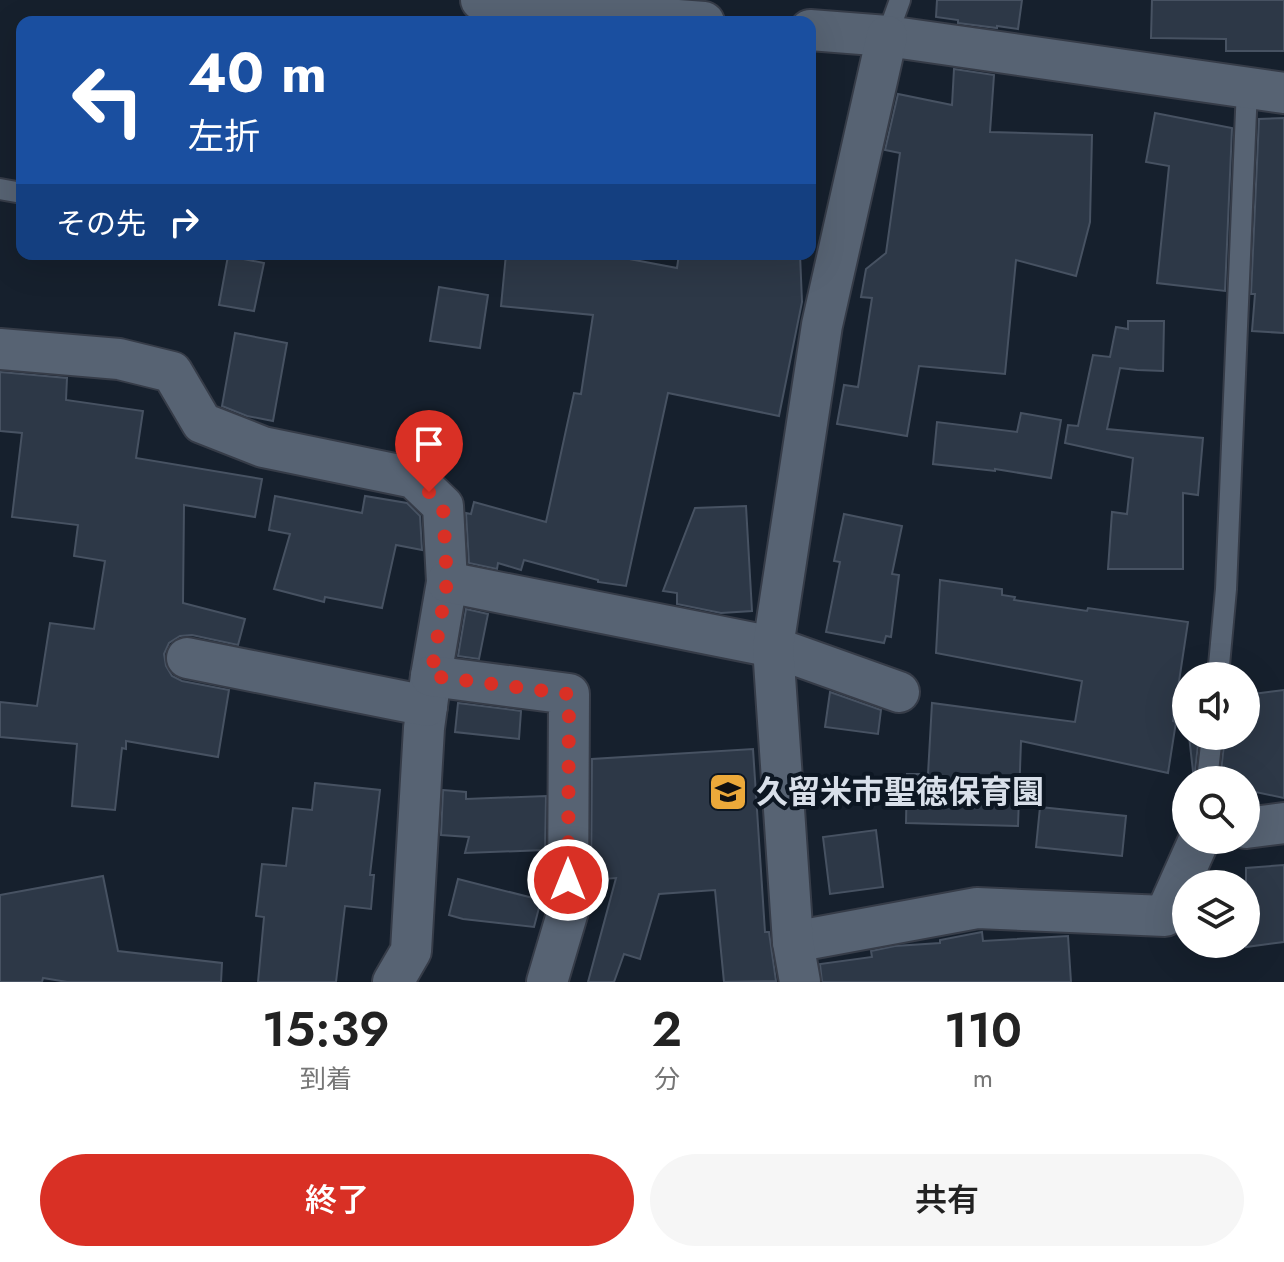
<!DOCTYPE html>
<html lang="ja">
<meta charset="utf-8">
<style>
:root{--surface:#fff;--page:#f6f6f6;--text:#222;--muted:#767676;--accent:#d93025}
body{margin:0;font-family:Jost,"Noto Sans JP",sans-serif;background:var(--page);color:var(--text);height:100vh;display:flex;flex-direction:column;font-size:30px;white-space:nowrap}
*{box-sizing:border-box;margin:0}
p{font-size:26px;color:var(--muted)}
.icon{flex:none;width:44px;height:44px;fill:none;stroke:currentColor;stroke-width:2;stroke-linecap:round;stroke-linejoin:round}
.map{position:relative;height:982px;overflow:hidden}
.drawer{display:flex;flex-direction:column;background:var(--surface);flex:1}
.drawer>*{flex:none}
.hud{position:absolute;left:16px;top:16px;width:800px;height:244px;border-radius:16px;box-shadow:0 8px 32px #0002;background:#1a4fa0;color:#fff;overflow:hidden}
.fabs{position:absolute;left:1172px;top:662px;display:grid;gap:16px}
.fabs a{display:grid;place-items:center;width:88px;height:88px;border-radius:50%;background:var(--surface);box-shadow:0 8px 32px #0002;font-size:40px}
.pin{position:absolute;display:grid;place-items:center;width:68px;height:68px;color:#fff;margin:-82px -34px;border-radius:50% 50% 50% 0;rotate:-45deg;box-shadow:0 0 8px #0007}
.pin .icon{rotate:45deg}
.me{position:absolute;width:88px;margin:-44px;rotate:0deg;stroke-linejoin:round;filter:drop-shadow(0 0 6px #0008)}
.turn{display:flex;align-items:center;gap:28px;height:168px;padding:0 40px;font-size:36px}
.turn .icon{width:104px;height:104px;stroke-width:2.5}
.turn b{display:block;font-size:56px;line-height:68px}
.then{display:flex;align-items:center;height:76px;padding:0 40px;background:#0003;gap:16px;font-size:30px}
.eta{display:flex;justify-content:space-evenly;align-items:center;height:136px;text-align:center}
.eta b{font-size:48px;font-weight:600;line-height:56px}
.cta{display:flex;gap:16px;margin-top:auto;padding:16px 40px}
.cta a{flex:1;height:92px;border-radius:48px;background:var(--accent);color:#fff;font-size:32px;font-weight:600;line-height:92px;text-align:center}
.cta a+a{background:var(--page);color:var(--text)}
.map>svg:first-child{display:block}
</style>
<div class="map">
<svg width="1284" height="982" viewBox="0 0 1284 982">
<rect width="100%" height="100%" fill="#16202d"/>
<!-- building -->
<g fill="#2d3847" stroke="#475262" stroke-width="2">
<path d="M937,0H1022L1018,29L997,26V28L958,23V20L936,17Z"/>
<path d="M1152,0H1284V51H1226V39L1151,38Z"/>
<path d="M954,69L994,75L990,132L1092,135L1090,222L1076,276L1016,260L1005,374L919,366L907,436L837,424L844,385L858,387L872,298L861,297L866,269L886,253L900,153L885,150L898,94L952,105Z"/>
<path d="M1155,113L1232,128L1225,291L1157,283L1169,166L1146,162Z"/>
<path d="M1284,118V333L1252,331L1255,294H1251L1259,119Z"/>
<path d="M506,254H603L677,268L679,254H800L802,302L779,416L668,393L626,586L598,582V580L524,560L521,570L498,563L497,569L469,563L466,513L471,514L474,502L546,522L574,393L581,394L593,315L501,306Z"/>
<path d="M228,256L264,263L254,311L219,305Z"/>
<path d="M439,287L488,295L480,348L430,341Z"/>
<path d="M1128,321H1164L1163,371L1137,370L1120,368L1107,429L1203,438L1198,495L1183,493V569H1108L1112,512L1127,514L1133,458L1065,443L1068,425L1078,426L1093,355L1110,357L1116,327L1128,329Z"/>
<path d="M235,333L287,343L273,421L247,416L222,406Z"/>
<path d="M0,372L67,378L66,400L143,411L136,458L262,479L255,517L184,505L183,603L245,619L238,645L192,635L180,636L169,643L164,654L166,666L172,676L182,681L229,690L218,757L126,741V749L122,748L115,810L72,806L77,744L0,737V702L37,706L50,623L94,629L105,561L74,556L78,525L12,517L22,433L0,431Z"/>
<path d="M1021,413L1061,420L1051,478L995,469V471L933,464L937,422L1017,432Z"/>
<path d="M275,496L362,513L365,496L407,503L420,516L422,550L396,545L382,608L325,597L324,602L274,589L290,534L269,530Z"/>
<path d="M746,506L752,611L721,613L677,604V593L663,591L695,508Z"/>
<path d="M844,514L902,526L892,574L899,575L891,637L886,636L884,643L826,632L840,562L834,561Z"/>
<path d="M940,580L1002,589V595L1015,597L1014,600L1087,611L1088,608L1188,622L1173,721L1176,722L1168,773L1021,741L1018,826L906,823L907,774H928L932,703L1075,722L1082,681L936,653Z"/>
<path d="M466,609L488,614L479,659L458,656Z"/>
<path d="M1284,690V798L1246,790V780H1220L1225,736H1246V695Z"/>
<path d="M830,692L881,710L878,734L825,727Z"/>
<path d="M458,703L521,711L519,739L455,732Z"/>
<path d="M1189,736H1199L1194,780Z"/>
<path d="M753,749L765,932H769L776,981L724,982L715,890L659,894L640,959L624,954L614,982H588L616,878L591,880L592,759Z"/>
<path d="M315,783L380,790L370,875H374L371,909L345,906L336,982H258L264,917L256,916L262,864L286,866L293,808L312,810Z"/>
<path d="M443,790L466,792V799L546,796L545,850L465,853L469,837L441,835Z"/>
<path d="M1040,807L1126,816L1122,856L1036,847Z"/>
<path d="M876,830L883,887L830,894L823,837Z"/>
<path d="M1284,865V942L1246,947V868Z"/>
<path d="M103,876L118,951L222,963L221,982H67L43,978L42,982H0V895Z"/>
<path d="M458,879L541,900L534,927L463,919L449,915Z"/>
<path d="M982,932L983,941L1068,936L1071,982H822L820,964L872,957L871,951L895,946L940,943V940Z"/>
</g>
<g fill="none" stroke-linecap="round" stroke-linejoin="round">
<defs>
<g id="service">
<path d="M887,36L900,0"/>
<path d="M0,189L22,193"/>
<path d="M1218,676L1226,589L1247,88"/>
<path d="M1207,780L1212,736"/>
</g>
<g id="minor">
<path d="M481,0L549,10L704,22"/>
<path d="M810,30L887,36L1284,93"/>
<path d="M0,349L119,359L172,372L202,423L263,447L414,478L443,506L447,582L431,676L424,728L411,951L393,982"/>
<path d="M447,582L773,647L899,692"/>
<path d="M187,658L427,706"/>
<path d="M431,676L569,694L568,911L547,982"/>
<path d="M1246,828L1284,823"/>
<path d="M793,942L977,908L1165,916L1199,840"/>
<path d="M800,982L793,942L773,647L822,325L887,36"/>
</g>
</defs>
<!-- service casing -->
<use href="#service" stroke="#363c48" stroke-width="24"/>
<!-- minor casing -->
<use href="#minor" stroke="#363c48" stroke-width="44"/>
<!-- service -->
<use href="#service" stroke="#576373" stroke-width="20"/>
<!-- minor -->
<use href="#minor" stroke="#576373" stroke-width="40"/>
</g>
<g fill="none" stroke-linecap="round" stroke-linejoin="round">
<!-- route -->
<path stroke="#d93025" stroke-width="14" stroke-dasharray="0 25.2" d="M429,492L443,506L447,582L431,676L569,694L568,880"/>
</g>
<!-- icons -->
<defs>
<symbol id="school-square" viewBox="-11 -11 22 22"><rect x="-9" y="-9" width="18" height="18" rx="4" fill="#eca93a" stroke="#0d1723"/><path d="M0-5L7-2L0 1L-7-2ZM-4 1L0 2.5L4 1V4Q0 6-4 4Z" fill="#111"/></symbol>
</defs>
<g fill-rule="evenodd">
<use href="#school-square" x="706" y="770" width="44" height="44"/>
</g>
<g text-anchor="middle" stroke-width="8" stroke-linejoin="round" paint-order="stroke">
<!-- poi labels -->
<g font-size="32" font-weight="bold" fill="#d8dfe9" stroke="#0d1723" text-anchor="start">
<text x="756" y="803">久留米市聖徳保育園</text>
</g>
</g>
</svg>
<div class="fabs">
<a><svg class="icon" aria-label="sound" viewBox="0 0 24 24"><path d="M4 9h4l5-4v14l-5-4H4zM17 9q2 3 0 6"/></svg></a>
<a><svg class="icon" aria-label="search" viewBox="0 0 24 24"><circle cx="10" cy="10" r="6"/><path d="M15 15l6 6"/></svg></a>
<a><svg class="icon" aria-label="layers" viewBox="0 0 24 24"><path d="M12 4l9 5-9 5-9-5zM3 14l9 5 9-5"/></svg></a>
</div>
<div class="pin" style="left:429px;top:492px;background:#d93025"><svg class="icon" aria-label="arrive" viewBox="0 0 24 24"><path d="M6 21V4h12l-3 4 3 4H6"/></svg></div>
<svg class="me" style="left:568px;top:880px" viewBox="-20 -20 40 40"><circle r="17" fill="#d93025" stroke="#fff" stroke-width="3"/><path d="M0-11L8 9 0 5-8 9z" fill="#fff"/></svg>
<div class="hud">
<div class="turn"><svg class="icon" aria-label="left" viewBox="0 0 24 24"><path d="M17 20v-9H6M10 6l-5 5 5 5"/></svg><div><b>40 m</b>左折</div></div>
<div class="then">その先<svg class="icon" aria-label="right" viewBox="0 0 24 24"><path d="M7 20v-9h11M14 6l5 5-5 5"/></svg></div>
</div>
</div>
<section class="drawer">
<div class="eta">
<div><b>15:39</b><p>到着</p></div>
<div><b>2</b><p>分</p></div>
<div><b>110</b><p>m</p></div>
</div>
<div class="cta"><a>終了</a><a>共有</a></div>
</section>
